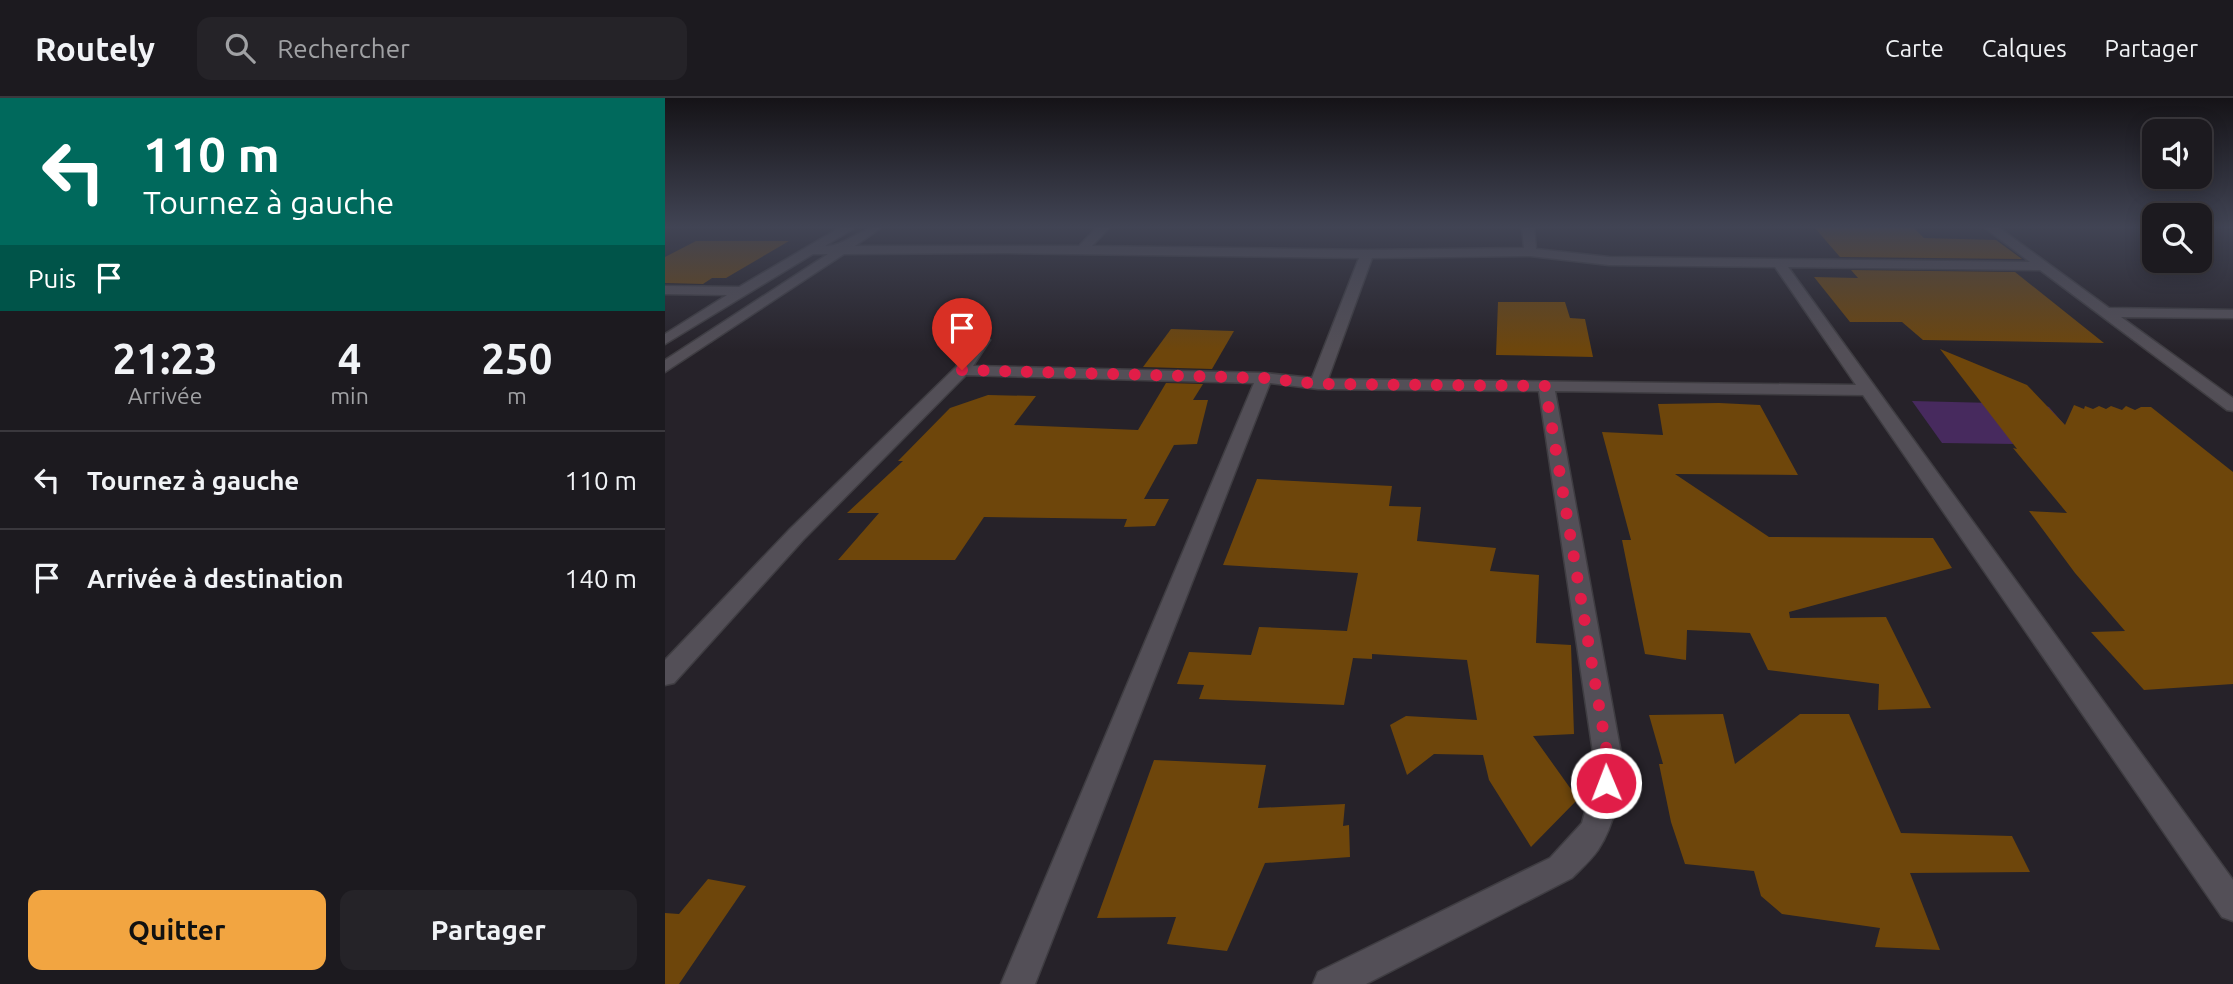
<!DOCTYPE html>
<html lang="fr">
<meta charset="utf-8">
<style>
:root{--surface:#1c1a1f;--page:#252328;--text:#f1f3f6;--muted:#a0a1a4;--line:#3a383d;--accent:#f2a541}
body{margin:0;font-family:Ubuntu,sans-serif;background:var(--page);color:var(--text);height:100vh;display:flex;flex-direction:column;font-size:26px;white-space:nowrap}
*{box-sizing:border-box;margin:0}
p{font-size:23px;color:var(--muted)}
.icon{flex:none;width:38px;height:38px;fill:none;stroke:currentColor;stroke-width:2;stroke-linecap:round;stroke-linejoin:round}
.map{position:relative;flex:1;overflow:hidden}
.details{display:flex;flex-direction:column;background:var(--surface);width:665px}
.details>*{flex:none}
.hud{background:#00695c;color:#fff;overflow:hidden}
.fabs{position:absolute;left:1477px;top:21px;display:grid;gap:14px}
.fabs a{display:grid;place-items:center;width:70px;height:70px;border-radius:14px;background:var(--surface);box-shadow:0 4px 18px #0003,0 0 0 2px var(--line);font-size:35px}
.pin{position:absolute;display:grid;place-items:center;width:60px;height:60px;color:#fff;margin:-72px -30px;border-radius:50% 50% 50% 0;rotate:-45deg;box-shadow:0 0 7px #0007}
.pin .icon{rotate:45deg}
.me{position:absolute;width:77px;margin:-38px;rotate:359deg;stroke-linejoin:round;filter:drop-shadow(0 0 5px #0008)}
.turn{display:flex;align-items:center;gap:24px;height:147px;padding:0 28px;font-size:32px}
.turn .icon{width:91px;height:91px;stroke-width:2.5}
.turn b{display:block;font-size:49px;line-height:60px}
.then{display:flex;align-items:center;height:66px;padding:0 28px;background:#0003;gap:14px;font-size:26px}
.eta{display:flex;justify-content:space-evenly;align-items:center;height:119px;text-align:center}
.eta b{font-size:42px;font-weight:600;line-height:49px}
.cta{display:flex;gap:14px;margin-top:auto;padding:14px 28px}
.cta a{flex:1;height:80px;border-radius:14px;background:var(--accent);color:#111;font-size:28px;font-weight:600;line-height:80px;text-align:center}
.cta a+a{background:var(--page);color:var(--text)}
ul{padding:0;list-style:none}
li{display:flex;align-items:center;gap:21px;height:98px;padding:0 28px;border-top:2px solid var(--line)}
li div{flex:1}
li b{display:block;font-size:26px}
li em{font-style:normal}
header{display:flex;align-items:center;gap:42px;box-sizing:border-box;height:98px;padding:0 35px;background:var(--surface);border-bottom:2px solid var(--line)}
header strong{font-size:33px}
nav{display:flex;gap:38px;margin-inline-start:auto;font-size:24px}
.search{width:490px;height:63px;background:var(--page);display:flex;align-items:center;gap:18px;box-sizing:border-box;padding:0 24px;border-radius:14px;color:var(--muted);font-size:26px}
main{display:flex;flex:1;min-height:0}
.map>svg:first-child{display:block}
</style>
<header>
<strong>Routely</strong>
<div class="search"><svg class="icon" aria-label="search" viewBox="0 0 24 24"><circle cx="10" cy="10" r="6"/><path d="M15 15l6 6"/></svg>Rechercher</div>
<nav><a>Carte</a><a>Calques</a><a>Partager</a></nav>
</header>
<main>
<section class="details">
<div class="hud">
<div class="turn"><svg class="icon" aria-label="left" viewBox="0 0 24 24"><path d="M17 20v-9H6M10 6l-5 5 5 5"/></svg><div><b>110 m</b>Tournez à gauche</div></div>
<div class="then">Puis<svg class="icon" aria-label="arrive" viewBox="0 0 24 24"><path d="M6 21V4h12l-3 4 3 4H6"/></svg></div>
</div>
<div class="eta">
<div><b>21:23</b><p>Arrivée</p></div>
<div><b>4</b><p>min</p></div>
<div><b>250</b><p>m</p></div>
</div>
<ul>
<li><svg class="icon" aria-label="left" viewBox="0 0 24 24"><path d="M17 20v-9H6M10 6l-5 5 5 5"/></svg><div><b>Tournez à gauche</b></div><em>110 m</em></li>
<li><svg class="icon" aria-label="arrive" viewBox="0 0 24 24"><path d="M6 21V4h12l-3 4 3 4H6"/></svg><div><b>Arrivée à destination</b></div><em>140 m</em></li>
</ul>
<div class="cta"><a>Quitter</a><a>Partager</a></div>
</section>
<div class="map">
<svg width="1568" height="886" viewBox="0 0 1568 886">
<rect width="100%" height="100%" fill="#262229"/>
<!-- green -->
<path fill="#472a5e" d="M1247,303L1374,306L1384,309L1417,347L1277,345Z"/>
<!-- building -->
<g fill="#6e460b">
<path d="M1149,129H1248L1259,140L1331,142L1357,161L1175,159Z"/>
<path d="M31,143H124L61,180H47L38,186L0,185V159Z"/>
<path d="M1186,172L1350,174L1439,245L1258,242L1237,224H1185L1149,179L1193,180Z"/>
<path d="M833,204H900L905,220L920,221L928,259L831,257Z"/>
<path d="M506,231L569,233L547,271L478,269Z"/>
<path d="M1275,251L1362,287L1400,327L1409,307L1419,311L1420,308L1428,311L1434,308L1441,311L1446,308L1457,312L1461,308L1470,312L1476,309H1486L1568,374V586L1479,592L1426,534L1460,533L1410,475L1364,413L1402,415L1348,350L1352,351Z"/>
<path d="M501,285L538,286L528,302H543L532,346L509,347L479,401H504L490,428L459,429L462,421L319,419L290,462H173L214,415H182L238,363H233L285,310L323,297L371,298L349,327L473,332Z"/>
<path d="M1054,305L1095,307L1133,377L1010,376L1104,439L1268,440L1287,470L1124,514L1125,520L1221,519L1266,610L1213,612L1214,586L1103,572L1085,535L1022,532L1021,562L980,556L957,442H966L937,334L998,337L993,306Z"/>
<path d="M592,381L727,388L724,408L756,409L752,443L831,450L825,473L874,477L871,545L906,547L909,636L868,638L913,701L866,749L824,682L818,657L769,656L742,677L725,627L741,618L812,622L802,562L707,556V561L688,560L679,607L534,601L539,587L512,586L524,554L586,557L594,529L682,533L693,475L558,467Z"/>
<path d="M1058,616L1070,666L1135,616H1184L1236,735L1347,738L1365,774L1245,775L1275,852L1210,849L1215,830L1117,816L1096,798L1089,773L1020,766L1006,724L994,666H998L984,617Z"/>
<path d="M489,662L601,667L593,710L680,706L678,728L684,727L685,759L600,765L562,853L502,846L511,819L432,820Z"/>
<path d="M43,781L81,788L14,886H0V815L14,816Z"/>
</g>
<g fill="none" stroke-linecap="round" stroke-linejoin="round">
<defs>
<path id="minor" d="M176,129H191L160,148C182,148 194,129 217,129L190,148H414L432,129H445L427,148L702,152L859,150L857,129H869L871,151L944,159L1365,164L1319,129H1333L1444,210L1568,212V220L1456,219L1568,300V313L1562,312L1375,172L1123,169L1568,782V823L1557,819L1198,297L890,293L957,661C955,692 951,725 933,752C926,762 916,771 907,780L701,886H648L653,874L885,760L917,725L923,703L929,661L874,293L653,291L605,285L370,886H336L589,285L301,277L139,441L9,585L0,587V562L125,431L291,269L313,239L318,238L325,242L308,268L599,275L647,280L694,160L342,155L179,156L0,274V262L163,156H148L0,246V236L62,197L0,196V188L74,189ZM865,158L944,167L1110,169L1191,287L663,281L707,160Z"/>
</defs>
<!-- minor casing -->
<use href="#minor" stroke="#3f3d42" stroke-width="3"/>
<!-- minor -->
<use href="#minor" fill="#534f57" fill-rule="evenodd"/>
</g>
<!-- sky -->
<linearGradient id="sky" x2="0" y2="1"><stop stop-color="#151317"/><stop offset="0.51" stop-color="#414454"/><stop offset="1" stop-color="#414454" stop-opacity="0"/></linearGradient>
<rect width="1568" height="253" fill="url(#sky)"/>
<g fill="none" stroke-linecap="round" stroke-linejoin="round">
<!-- route -->
<path stroke="#e11d48" stroke-width="12" stroke-dasharray="0 21.6" d="M297,272L599,280L653,286L880,288L943,661L941,685"/>
</g>
</svg>
<div class="fabs">
<a><svg class="icon" aria-label="sound" viewBox="0 0 24 24"><path d="M4 9h4l5-4v14l-5-4H4zM17 9q2 3 0 6"/></svg></a>
<a><svg class="icon" aria-label="search" viewBox="0 0 24 24"><circle cx="10" cy="10" r="6"/><path d="M15 15l6 6"/></svg></a>
</div>
<div class="pin" style="left:297px;top:272px;background:#d93025"><svg class="icon" aria-label="arrive" viewBox="0 0 24 24"><path d="M6 21V4h12l-3 4 3 4H6"/></svg></div>
<svg class="me" style="left:941px;top:685px" viewBox="-20 -20 40 40"><circle r="17" fill="#e11d48" stroke="#fff" stroke-width="3"/><path d="M0-11L8 9 0 5-8 9z" fill="#fff"/></svg>
</div>
</main>
